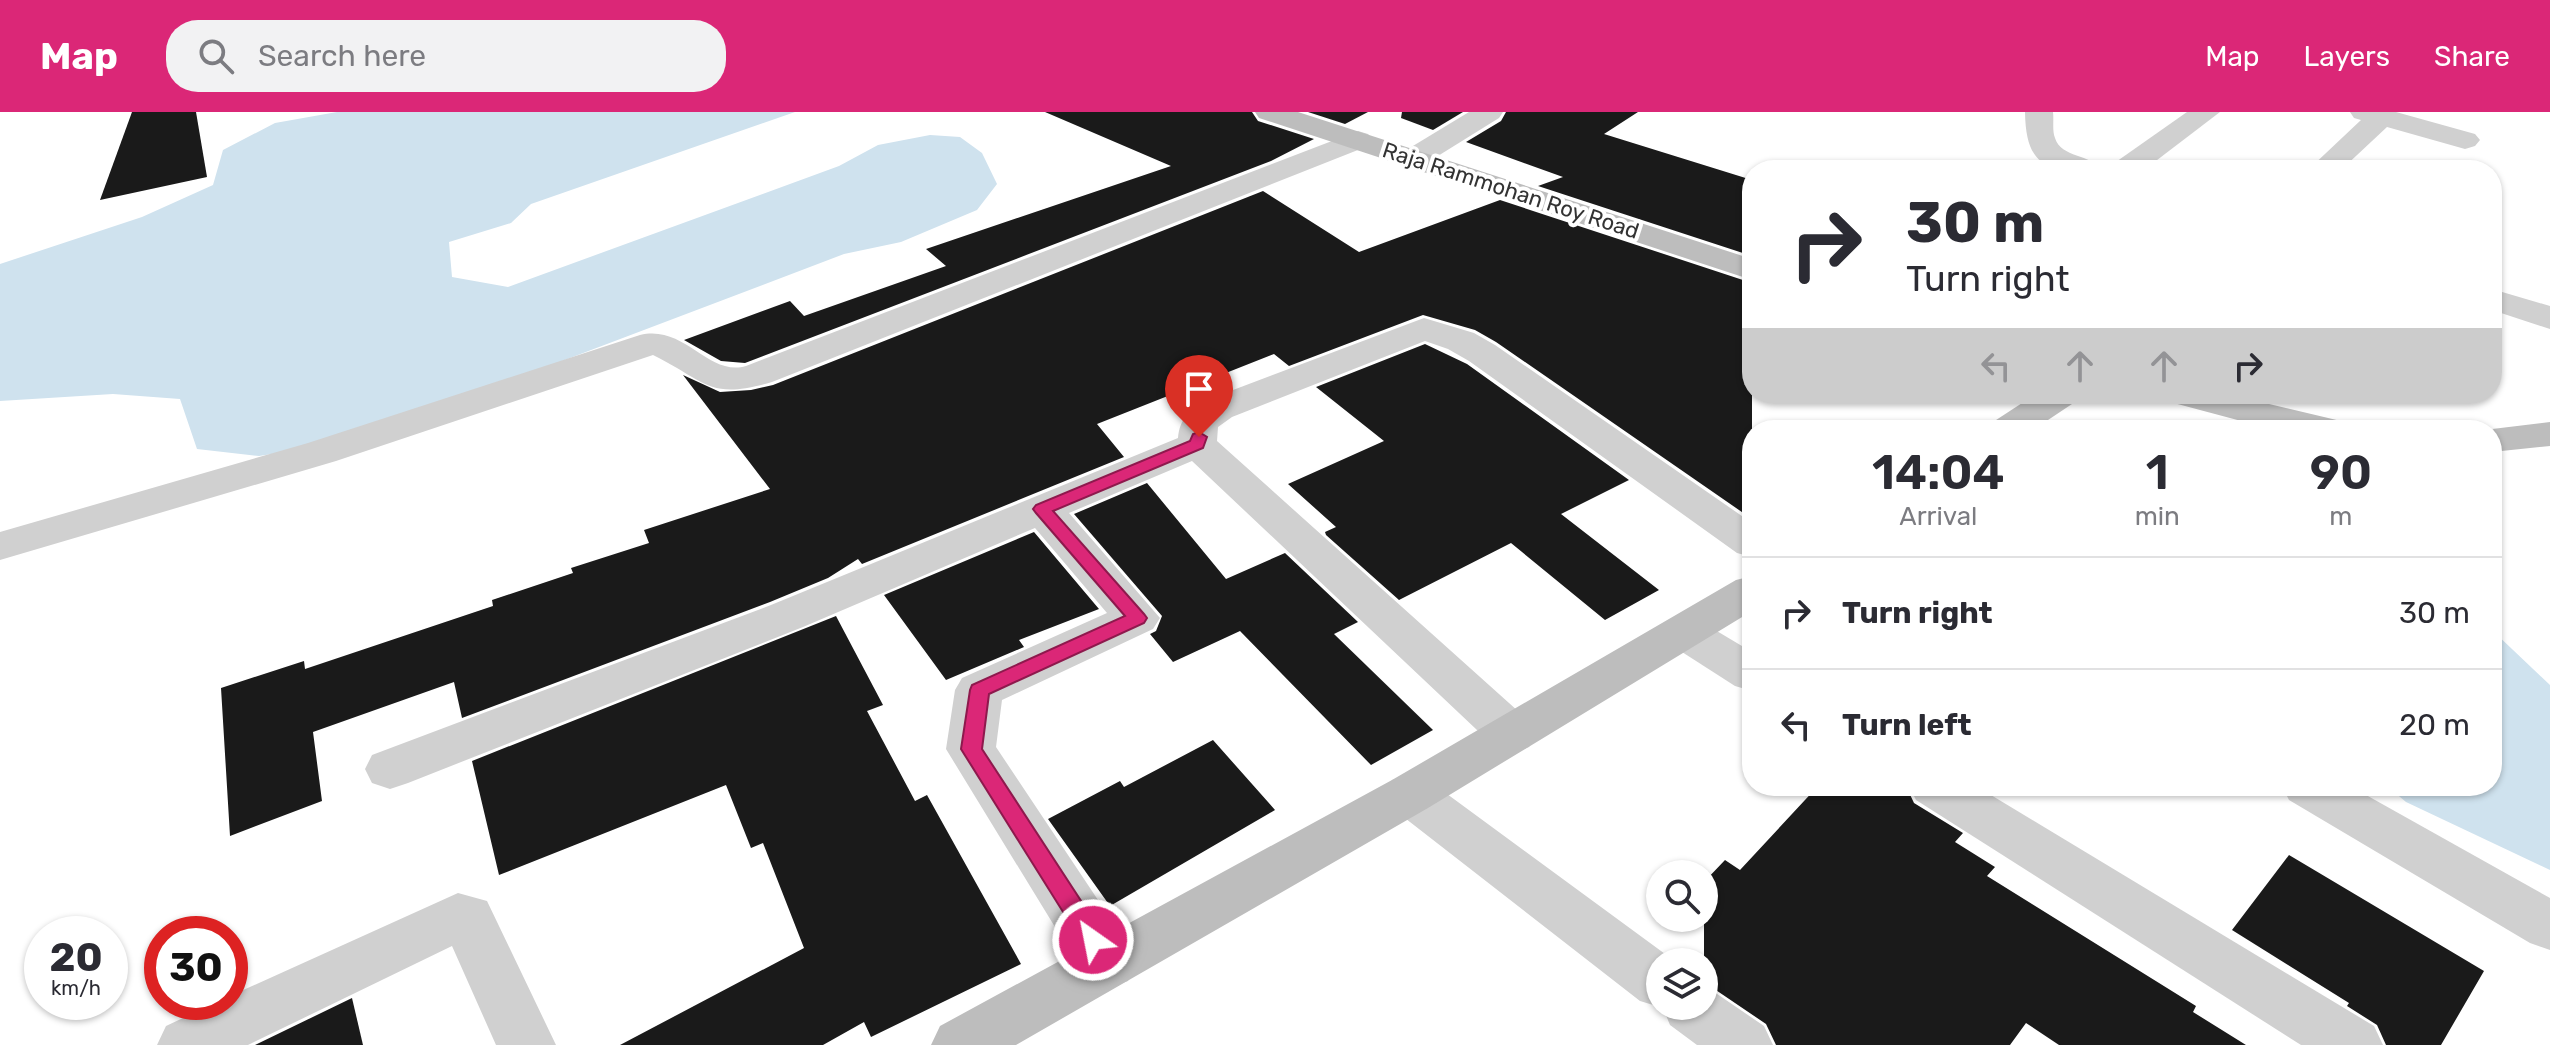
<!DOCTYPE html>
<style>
:root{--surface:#fff;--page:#f2f2f3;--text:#2b2b33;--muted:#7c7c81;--line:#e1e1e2;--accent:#db2777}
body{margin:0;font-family:Rubik,sans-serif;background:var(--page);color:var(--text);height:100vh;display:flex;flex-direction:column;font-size:30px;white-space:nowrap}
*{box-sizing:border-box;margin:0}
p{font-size:26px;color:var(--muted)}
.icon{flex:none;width:44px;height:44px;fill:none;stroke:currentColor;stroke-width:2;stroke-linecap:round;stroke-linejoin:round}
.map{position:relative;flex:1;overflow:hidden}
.side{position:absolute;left:1742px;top:308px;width:760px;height:376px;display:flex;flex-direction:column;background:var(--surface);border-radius:32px;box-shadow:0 2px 6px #0004}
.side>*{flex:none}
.hud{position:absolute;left:1742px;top:48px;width:760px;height:244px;border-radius:32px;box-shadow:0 2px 6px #0004;background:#fff;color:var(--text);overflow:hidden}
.fabs{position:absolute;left:1646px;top:748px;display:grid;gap:16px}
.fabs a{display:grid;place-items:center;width:72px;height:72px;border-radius:50%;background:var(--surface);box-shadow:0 2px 6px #0004;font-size:40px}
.speed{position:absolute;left:24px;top:804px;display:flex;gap:16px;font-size:40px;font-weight:700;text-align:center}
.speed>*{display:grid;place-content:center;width:104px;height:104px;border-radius:50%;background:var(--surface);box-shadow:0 2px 6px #0004;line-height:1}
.speed small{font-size:20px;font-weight:400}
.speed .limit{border:12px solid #d22;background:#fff;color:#111}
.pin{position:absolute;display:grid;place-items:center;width:68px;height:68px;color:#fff;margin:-82px -34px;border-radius:50% 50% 50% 0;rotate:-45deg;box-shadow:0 0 8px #0007}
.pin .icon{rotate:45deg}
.me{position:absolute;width:88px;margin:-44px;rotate:327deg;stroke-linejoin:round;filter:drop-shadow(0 0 6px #0008)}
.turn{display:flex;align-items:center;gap:28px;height:168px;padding:0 32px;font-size:36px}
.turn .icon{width:104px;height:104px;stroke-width:2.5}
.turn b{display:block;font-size:56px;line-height:68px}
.lanes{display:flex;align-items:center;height:76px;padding:0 32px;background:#0003;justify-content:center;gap:40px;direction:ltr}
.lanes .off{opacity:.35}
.eta{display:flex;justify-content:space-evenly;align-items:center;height:136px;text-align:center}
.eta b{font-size:48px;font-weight:600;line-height:56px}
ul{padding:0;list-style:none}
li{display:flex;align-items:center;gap:24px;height:112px;padding:0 32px;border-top:2px solid var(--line)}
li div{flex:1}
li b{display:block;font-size:30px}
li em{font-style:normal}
header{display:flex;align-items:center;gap:48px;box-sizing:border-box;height:112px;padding:0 40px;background:var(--accent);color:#fff}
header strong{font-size:38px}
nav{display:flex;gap:44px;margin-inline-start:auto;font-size:28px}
.search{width:560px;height:72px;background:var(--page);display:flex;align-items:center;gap:20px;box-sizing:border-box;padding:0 28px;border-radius:32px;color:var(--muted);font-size:30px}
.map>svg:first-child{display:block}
</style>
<header>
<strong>Map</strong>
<div class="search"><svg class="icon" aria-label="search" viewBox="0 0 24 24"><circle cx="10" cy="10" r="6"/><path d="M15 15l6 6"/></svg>Search here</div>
<nav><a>Map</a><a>Layers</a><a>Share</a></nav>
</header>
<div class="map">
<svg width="2550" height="933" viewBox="0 0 2550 933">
<rect width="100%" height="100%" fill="#fff"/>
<!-- water -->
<g fill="#cfe2ee">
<path d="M337,0H795L531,92L511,111L449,130L452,165L508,175L839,54L878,33L930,23L960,25L982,41L997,72L977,98L901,130L844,142L349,330L259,344L197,337L180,287L113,282L0,289V152L142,105L213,73L223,38L275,11Z"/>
<path d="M2492,518L2550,573V758L2406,690L2387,674H2492Z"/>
</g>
<!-- building -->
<g fill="#1a1a1a">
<path d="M132,0H196L207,65L100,88Z"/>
<path d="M1045,0H1252L1258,9L1314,27L1271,49L745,251L721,249L684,228L790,189L804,204L946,154L926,137L1171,54Z"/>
<path d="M1308,0H1368L1345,12Z"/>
<path d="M1402,0H1463L1433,18L1401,6Z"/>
<path d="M1506,0H1638L1604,22L1752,68V144L1538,74L1563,65L1466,30L1501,9Z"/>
<path d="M1263,79L1359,140L1500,88L1752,171V407L1496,230L1475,218L1423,203L1289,254L1274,242L1097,312L1124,345L862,452L858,447L828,466L770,490L462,606L454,570L313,620L322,689L230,724L221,576L304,549L305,557L493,494L492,488L573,461L571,456L649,431L644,418L770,377L683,263L720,280L751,278L773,273Z"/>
<path d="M1425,232L1467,252L1629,368L1561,402L1659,478L1605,508L1511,431L1399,488L1326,423L1325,420L1336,415L1288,372L1384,329L1316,275Z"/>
<path d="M1147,371L1226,467L1285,441L1358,510L1334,522L1433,618L1371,653L1240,519L1173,550L1150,522L1156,519L1162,504L1074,402Z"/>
<path d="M1034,420L1099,497L1019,528L1024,535L946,568L884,483Z"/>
<path d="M836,504L883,593L867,599L915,689L927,683L1021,852L871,925L864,910L823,933H620L804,836L763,731L751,736L726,673L499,763L472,649Z"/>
<path d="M1213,628L1275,698L1110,794L1048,707L1120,669L1124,675Z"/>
<path d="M1818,674H1906L1914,691L1963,721L1955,730L1995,755L1987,764L2196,894L2193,900L2246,933H2059L2026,911L2010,933H1776L1766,912L1704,870V770L1725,748L1740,758Z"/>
<path d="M2289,743L2484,859L2441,933H2386L2377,913L2347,894L2349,891L2232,818Z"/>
<path d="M352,886L363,933H255Z"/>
</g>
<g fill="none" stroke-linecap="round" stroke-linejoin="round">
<!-- street -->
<g fill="#d0d0d0" fill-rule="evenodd">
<path d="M1469,0H1503L1499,6L1425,52L1414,55L1403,52L1399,46L1403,40Z"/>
<path d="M2025,0H2053C2054,8 2052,19 2055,26C2061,46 2091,42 2102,58C2051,58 2026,60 2025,0Z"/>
<path d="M2187,0H2220L2144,58H2109L2113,52Z"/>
<path d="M2350,0H2396L2475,22L2480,28L2475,34L2465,37L2387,15L2341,58H2308L2361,8L2354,6Z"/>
<path d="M1358,19L1368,22L1373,28L1368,34L772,270C708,289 706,269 653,243L336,349L0,448V420L308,331L640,223C685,212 708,265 746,254Z"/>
<path d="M2492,177L2550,194V217L2492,198Z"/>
<path d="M1424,206L1474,221L1495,233L1752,411V445L1737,441L1469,249L1448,237L1425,229L1232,305L1218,315L1217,329L1529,609L1537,622L1529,635L1512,641L1495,635L1192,349L1069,401L1160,506L1153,517L1002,588L996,635L1128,833L1136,851L1128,869L1108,876L1088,869L946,637L955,578L962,566L1107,501L1035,416L803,515L408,671L390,677L372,671L365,657L372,643L771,493L1178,326C1180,306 1189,300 1204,289Z"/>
<path d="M1684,504L1700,509L1752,540V579L1735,574L1668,531L1661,520L1668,509Z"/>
<path d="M1410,662L1428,668L1676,850H1660V894H1704V873L1764,914L1773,933H1697L1670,913L1663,896L1640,889L1392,696L1384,682L1392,668Z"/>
<path d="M1909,674H1976L2374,914L2383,933H2301L1916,688Z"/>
<path d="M2282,674H2350L2550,786V838L2530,831L2289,688Z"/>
<path d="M458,781L487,789L556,933H496L452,834L248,933H157L166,914L217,890H230V884Z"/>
</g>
<!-- secondary -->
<g fill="#bdbdbd" fill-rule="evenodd">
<path d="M1255,0H1298L1752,147V168L1259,6Z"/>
<path d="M2036,282H2081L2075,290L2033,318H1987L1993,310Z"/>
<path d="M2164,282H2227L2345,310L2351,318H2275L2170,290Z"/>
<path d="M2550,310V334L2492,340V318H2484Z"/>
<path d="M1752,464V499L1428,696L1016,933H931L940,914L1392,668L1736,468Z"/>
</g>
</g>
<!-- route -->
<path fill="#db2777" stroke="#8e194d" stroke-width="2" d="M1199,320L1207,325L1203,336L1053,399L1144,502L1147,506L1144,511L989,582L982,637L1102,821L1105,828L1102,835L1093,838L1085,835L961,637L970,578L972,573L1125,504L1036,401L1033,397L1036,393L1190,329L1193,322Z"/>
<g text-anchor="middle" stroke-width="8" stroke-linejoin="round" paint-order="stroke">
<!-- far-street labels -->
<g font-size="22" fill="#333" stroke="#fff">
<text transform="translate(1511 78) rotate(18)" y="8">Raja Rammohan Roy Road</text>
</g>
</g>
</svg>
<div class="fabs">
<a><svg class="icon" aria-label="search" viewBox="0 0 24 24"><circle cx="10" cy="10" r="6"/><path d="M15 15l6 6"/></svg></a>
<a><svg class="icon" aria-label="layers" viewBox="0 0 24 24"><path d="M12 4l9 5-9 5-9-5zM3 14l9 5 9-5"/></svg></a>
</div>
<div class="speed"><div>20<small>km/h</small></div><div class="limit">30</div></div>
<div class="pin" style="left:1199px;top:325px;background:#d93025"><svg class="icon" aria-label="arrive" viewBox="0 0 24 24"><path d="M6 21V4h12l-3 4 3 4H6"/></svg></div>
<svg class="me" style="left:1093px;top:828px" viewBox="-20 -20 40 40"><circle r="17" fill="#db2777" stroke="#fff" stroke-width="3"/><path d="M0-11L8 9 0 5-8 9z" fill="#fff"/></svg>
<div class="hud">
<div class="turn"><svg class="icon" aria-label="right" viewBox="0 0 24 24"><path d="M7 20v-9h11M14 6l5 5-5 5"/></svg><div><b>30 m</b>Turn right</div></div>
<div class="lanes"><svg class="icon off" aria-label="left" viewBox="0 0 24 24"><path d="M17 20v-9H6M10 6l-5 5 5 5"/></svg><svg class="icon off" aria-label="ahead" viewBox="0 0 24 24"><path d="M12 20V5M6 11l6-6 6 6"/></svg><svg class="icon off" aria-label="ahead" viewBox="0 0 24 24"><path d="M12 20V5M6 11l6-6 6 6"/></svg><svg class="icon" aria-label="right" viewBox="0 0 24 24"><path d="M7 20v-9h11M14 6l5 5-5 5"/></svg></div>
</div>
<section class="side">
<div class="eta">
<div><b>14:04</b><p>Arrival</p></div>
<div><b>1</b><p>min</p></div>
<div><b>90</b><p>m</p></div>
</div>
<ul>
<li><svg class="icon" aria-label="right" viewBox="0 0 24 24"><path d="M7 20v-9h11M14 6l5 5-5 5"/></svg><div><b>Turn right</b></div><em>30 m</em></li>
<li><svg class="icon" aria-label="left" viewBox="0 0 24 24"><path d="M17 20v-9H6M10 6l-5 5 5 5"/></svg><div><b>Turn left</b></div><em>20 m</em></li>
</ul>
</section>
</div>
